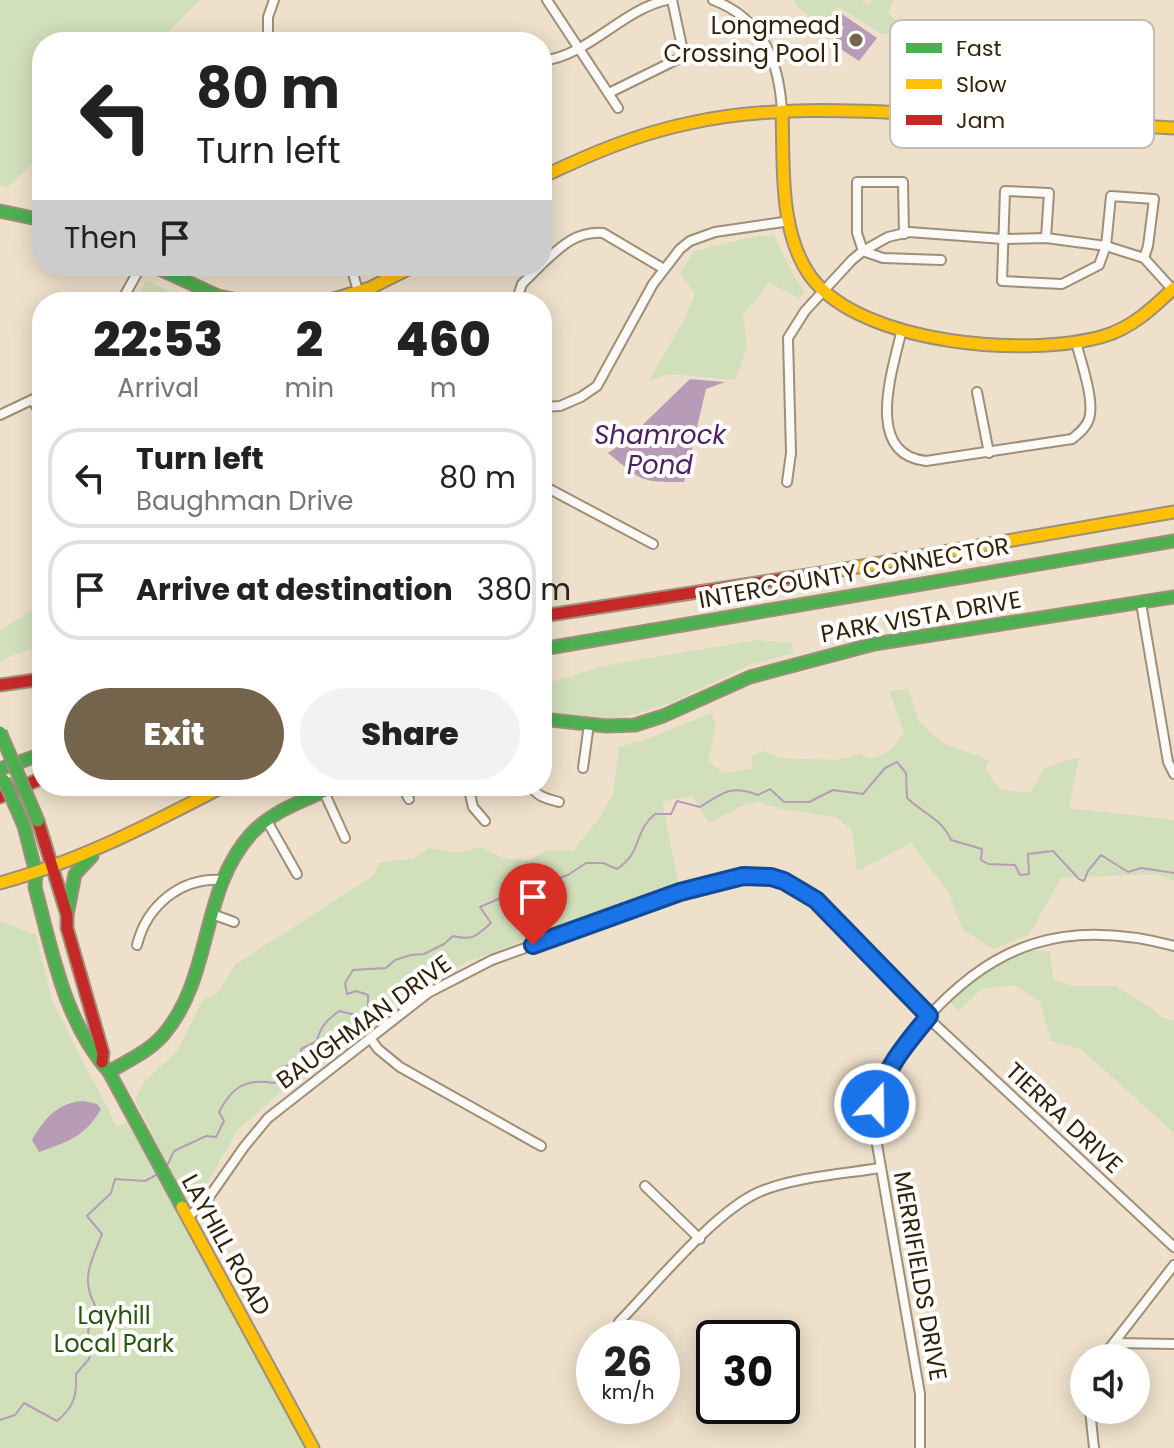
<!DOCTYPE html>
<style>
:root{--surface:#fff;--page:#f2f2f2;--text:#222;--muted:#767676;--line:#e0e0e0;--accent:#74644c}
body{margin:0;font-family:Poppins,sans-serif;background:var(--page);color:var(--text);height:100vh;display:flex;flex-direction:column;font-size:30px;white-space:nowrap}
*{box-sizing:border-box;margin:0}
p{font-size:26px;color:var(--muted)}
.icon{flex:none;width:44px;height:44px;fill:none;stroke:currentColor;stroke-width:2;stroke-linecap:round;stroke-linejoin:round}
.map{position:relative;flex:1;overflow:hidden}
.sheet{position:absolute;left:32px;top:292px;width:520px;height:504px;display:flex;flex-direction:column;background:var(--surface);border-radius:32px;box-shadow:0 4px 20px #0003}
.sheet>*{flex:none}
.guide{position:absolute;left:32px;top:32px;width:520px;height:244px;border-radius:32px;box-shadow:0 4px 20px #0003;background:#fff;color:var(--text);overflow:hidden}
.controls{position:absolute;left:1070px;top:1344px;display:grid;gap:16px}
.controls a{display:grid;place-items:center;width:80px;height:80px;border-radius:50%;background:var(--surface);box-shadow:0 4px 20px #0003;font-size:40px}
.speed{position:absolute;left:576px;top:1320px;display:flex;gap:16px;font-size:40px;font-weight:700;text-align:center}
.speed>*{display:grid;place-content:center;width:104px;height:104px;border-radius:50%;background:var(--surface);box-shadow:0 4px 20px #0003;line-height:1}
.speed small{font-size:20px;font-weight:400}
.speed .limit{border:4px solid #111;border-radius:12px;background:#fff;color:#111}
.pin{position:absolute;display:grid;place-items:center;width:68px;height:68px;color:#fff;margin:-82px -34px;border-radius:50% 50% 50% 0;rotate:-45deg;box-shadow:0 0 8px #0007}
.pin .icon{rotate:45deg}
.me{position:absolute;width:88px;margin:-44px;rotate:21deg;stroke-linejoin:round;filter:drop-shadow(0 0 6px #0008)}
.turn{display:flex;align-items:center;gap:28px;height:168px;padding:0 32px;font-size:36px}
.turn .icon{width:104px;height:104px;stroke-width:2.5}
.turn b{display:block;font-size:56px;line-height:68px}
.then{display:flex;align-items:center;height:76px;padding:0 32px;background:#0003;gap:16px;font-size:30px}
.eta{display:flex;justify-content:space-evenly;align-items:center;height:136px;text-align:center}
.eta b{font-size:48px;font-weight:800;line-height:56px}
.action{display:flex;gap:16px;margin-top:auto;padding:16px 32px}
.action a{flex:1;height:92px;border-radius:48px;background:var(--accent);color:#fff;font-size:32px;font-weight:800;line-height:92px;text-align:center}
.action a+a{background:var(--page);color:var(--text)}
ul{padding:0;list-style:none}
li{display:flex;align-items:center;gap:24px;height:100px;margin:0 16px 12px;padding:0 16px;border:4px solid var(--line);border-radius:32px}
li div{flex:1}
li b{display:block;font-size:30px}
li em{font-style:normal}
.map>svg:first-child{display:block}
</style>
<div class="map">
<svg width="1174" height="1448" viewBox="0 0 1174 1448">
<rect width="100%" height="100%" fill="#eee0cb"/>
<!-- green -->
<g fill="#d2dfbb">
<path d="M0,0H200L159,42H42V154L7,188L0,185Z"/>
<path d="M794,0H861L869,5L872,0H893L888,12L906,33L881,34L838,6L824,25L799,8Z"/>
<path d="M774,235L792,273L805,292L799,298L769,283L743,315L747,347L735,380L670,374L649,381L684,320L695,294L680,273L694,251L751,237Z"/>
<path d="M146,280L192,302H134Z"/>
<path d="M42,605V645L15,654L0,663V630Z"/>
<path d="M757,640L791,643L794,653L752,664L670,703L636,714L607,720L542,712V685L604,666Z"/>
<path d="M908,689L919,721L942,743L989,760L985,770L1000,789L1030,793L1044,768L1079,757L1069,808L1174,820V881L1157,874L1061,878L1029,935L993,949L963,930L949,893L911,843L857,871L852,830L836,817L780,809L758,802L742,806L709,823L692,795L662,802L678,881L467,962L390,1006L296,1078L237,1131L198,1199L182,1195L135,1099L145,1081L178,1050L203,1000L217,994L235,965L374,875L380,862L413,859L429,848L458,853L481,847L503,858L529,861L544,851L574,850L600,817L613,793L619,747L645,740L711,713L716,725L708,761L724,773L752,768V755L764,751C786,761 785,758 808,759C833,759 832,763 859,754L872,759L891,750L904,732L889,691Z"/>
<path d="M0,921L36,935L52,1001L117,1127L126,1122L153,1162L313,1448H0Z"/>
<path d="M1026,951H1050L1053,979L1072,986H1115L1152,1008L1162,1017L1174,1021V1133L1081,1049L1051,1041L1040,1002L1014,985L982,989L958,1011L950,1001C974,977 995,962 1026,951Z"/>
</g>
<!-- water -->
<g fill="#b89bb7">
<path d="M842,14L877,38L859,61L833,44L844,27L837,21Z"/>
<path d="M690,379L725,382L706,389L684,482C640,483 641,480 608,453L626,441Z"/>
<path d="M84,1101L97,1104L101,1109C85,1137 67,1142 39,1152L32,1140C44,1119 58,1102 84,1101Z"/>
</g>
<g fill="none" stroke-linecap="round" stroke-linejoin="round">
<!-- stream -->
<g stroke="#b89bb7" stroke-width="2">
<path d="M165,1170L174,1151L206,1136L216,1137L224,1121L219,1112C232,1087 245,1078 274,1083L281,1078V1068L302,1060L301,1049L317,1041C320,1027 327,1020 339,1011L360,1016L368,1008V995L356,991L347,994L345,983L353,970L386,968L395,960L411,955L424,954L444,944L453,936C472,941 477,936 491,923L480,907L505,896L568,875L586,863H603L617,869C643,852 633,832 655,814H671L677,801L700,807C723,793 731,784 758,795L770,789L784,802H809L833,790L863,794L885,768L897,762L906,773L907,798C924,814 942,819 951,840L982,849L981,860L988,864L1015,865L1020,875L1029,874L1028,854L1053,851L1079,879L1084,881L1088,871L1101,855L1128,872L1141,868L1174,873"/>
<path d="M0,1420L15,1415L24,1403L57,1421C74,1407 77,1396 76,1374L89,1359L92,1348L88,1331L95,1305C80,1278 92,1260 102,1234L87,1216L111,1193L115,1179L145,1181L160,1173"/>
</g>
<defs>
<g id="street">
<path d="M547,0L618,108"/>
<path d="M713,0C763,19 779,61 782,111"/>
<path d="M268,40V17L274,0"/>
<path d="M251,42L279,39L293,42"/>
<path d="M542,61C590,55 621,10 667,0"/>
<path d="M609,93L684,56L672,0"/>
<path d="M904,234L903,182H857V233L863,251L883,258L941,260"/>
<path d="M1046,238L1049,193L1005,191L1002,281L1062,284L1099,265L1106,246L1111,196L1154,199L1148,246L1144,258"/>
<path d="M542,264C560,247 576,231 603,233L664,269"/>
<path d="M351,266L361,302"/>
<path d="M121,302L141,266"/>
<path d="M516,302L522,284L540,266"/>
<path d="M902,329C893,369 863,454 926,461L1072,439C1079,433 1086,428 1089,419C1095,401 1081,362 1076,342"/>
<path d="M977,392L989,453"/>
<path d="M33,401L42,416"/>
<path d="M542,407L560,406L581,397L597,386L653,284L680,249L690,241L715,232L790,221"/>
<path d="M0,415L42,395"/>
<path d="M787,482L791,453L788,338L805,311L852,260L863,251L888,237L909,232L1003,239L1046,238L1106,246L1144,258L1173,290"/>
<path d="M542,485L653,544"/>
<path d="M1141,603L1168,762L1174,774"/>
<path d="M583,768L589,724"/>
<path d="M402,786L409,799"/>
<path d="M468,786L473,807L485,821"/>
<path d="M531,786C537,797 548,799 559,802"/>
<path d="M324,792L345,838"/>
<path d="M267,821L297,874"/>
<path d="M212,914L234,922"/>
<path d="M137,945C147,905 181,877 223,880"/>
<path d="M928,1018L1174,1247"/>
<path d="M370,1038L378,1049L400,1067L541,1146"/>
<path d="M645,1186L700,1239"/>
<path d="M187,1218L207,1200L244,1147L268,1118L428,993L492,960L680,892L724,879L743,876L771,877L806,892L929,1016"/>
<path d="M619,1322C655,1285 714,1212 759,1192C794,1177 843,1174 880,1168"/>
<path d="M1114,1343L1174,1344"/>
<path d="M1102,1358L1174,1265"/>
<path d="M1090,1410L1094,1448"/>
<path d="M920,1448V1394L874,1127C876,1081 893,1058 922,1024C993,941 1068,918 1174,946"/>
</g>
<g id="fast">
<path d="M0,211L42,220"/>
<path d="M153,266L218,296L248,302"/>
<path d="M542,649L1174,541"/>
<path d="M542,719L606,726L635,725L663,716L750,677L874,644L1174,597"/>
<path d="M0,769L42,754"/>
<path d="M24,826L36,873L35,887C52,951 64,1021 109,1072L182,1207"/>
<path d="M67,915L75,874L92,856"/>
<path d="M109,1072C127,1061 150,1051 164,1034C213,976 200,890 251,834C273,810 308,799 336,786"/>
</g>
<g id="slow">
<path d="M782,111C784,163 778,232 811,277C862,345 1029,358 1104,336C1132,328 1154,307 1174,288"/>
<path d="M542,177C590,154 637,134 690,123C767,106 848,110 926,114C1008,118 1091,123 1174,128"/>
<path d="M324,302L370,288L414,266"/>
<path d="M834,571L1174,512"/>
<path d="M0,883C80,861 151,824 224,786"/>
<path d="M182,1207L313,1448"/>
</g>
<g id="jam">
<path d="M542,616L834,571"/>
<path d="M0,685L42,679"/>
<path d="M0,797L42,778"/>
<path d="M38,821L67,915V928L103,1053L102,1062"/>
</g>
</defs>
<!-- street casing -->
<use href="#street" stroke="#9d8f78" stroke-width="12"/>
<!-- fast casing -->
<use href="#fast" stroke="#9d8f78" stroke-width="15"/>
<!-- slow casing -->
<use href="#slow" stroke="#9d8f78" stroke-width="15"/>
<!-- jam casing -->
<use href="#jam" stroke="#9d8f78" stroke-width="15"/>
<!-- street -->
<use href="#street" stroke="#fcfaf7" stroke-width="8"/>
<!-- fast -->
<use href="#fast" stroke="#4caf50" stroke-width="11"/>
<!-- slow -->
<use href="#slow" stroke="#ffc107" stroke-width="11"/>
<!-- jam -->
<use href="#jam" stroke="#c62828" stroke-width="11"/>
<defs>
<g id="fast-bridge">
<path d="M0,732L38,821"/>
<path d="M4,780L24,826"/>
</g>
</defs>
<!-- fast-bridge casing -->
<use href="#fast-bridge" stroke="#9d8f78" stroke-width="15" stroke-linecap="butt"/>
<!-- fast-bridge -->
<use href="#fast-bridge" stroke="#4caf50" stroke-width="11"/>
</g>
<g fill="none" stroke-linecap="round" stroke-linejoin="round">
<defs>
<path id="route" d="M533,945L680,892L743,876L771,877L784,881L816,900L929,1016C906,1044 885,1068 875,1104"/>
</defs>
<!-- route casing -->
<use href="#route" stroke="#114b97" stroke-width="20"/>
<!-- route -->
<use href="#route" stroke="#1a73e8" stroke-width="14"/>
</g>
<!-- markers -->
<circle fill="#74644c" stroke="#fff" stroke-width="3" cx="856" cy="40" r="8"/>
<g text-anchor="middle" stroke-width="8" stroke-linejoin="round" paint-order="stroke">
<!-- poi labels -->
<g font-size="24" fill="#322207" stroke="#fff" text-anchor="end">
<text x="840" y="34">Longmead<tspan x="840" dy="28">Crossing Pool 1</tspan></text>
</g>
<!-- street labels -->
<g font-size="24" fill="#322207" stroke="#fff">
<text transform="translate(854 573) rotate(-10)" y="8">INTERCOUNTY CONNECTOR</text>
<text transform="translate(921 617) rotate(-10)" y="8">PARK VISTA DRIVE</text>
<text transform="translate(364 1022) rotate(-36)" y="8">BAUGHMAN DRIVE</text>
<text transform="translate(1064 1118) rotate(43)" y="8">TIERRA DRIVE</text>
<text transform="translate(226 1245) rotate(61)" y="8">LAYHILL ROAD</text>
<text transform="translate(920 1276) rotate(80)" y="8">MERRIFIELDS DRIVE</text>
</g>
<!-- park labels -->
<g font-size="24" fill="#25540b" stroke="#fff">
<text x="114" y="1324">Layhill<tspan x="114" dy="28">Local Park</tspan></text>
</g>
<!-- water labels -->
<g font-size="26" font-style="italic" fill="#4f205e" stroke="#fff">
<text x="660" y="444">Shamrock<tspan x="660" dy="30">Pond</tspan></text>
</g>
</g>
<!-- legend -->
<rect x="890" y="20" width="264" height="128" rx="12" fill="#fff" stroke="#c2bdb5" stroke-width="2"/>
<rect x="906" y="43" width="36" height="10" fill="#4caf50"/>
<rect x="906" y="79" width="36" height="10" fill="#ffc107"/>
<rect x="906" y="115" width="36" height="10" fill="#c62828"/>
<g font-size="22" fill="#322207">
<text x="956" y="56">Fast</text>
<text x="956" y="92">Slow</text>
<text x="956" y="128">Jam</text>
</g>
</svg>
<div class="controls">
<a><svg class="icon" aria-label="sound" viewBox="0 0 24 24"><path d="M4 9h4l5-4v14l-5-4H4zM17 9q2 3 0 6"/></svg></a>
</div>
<div class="speed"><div>26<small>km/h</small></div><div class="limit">30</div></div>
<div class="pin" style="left:533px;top:945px;background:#d93025"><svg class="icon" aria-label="arrive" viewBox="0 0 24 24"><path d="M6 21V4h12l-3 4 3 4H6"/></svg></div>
<svg class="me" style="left:875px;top:1104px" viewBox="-20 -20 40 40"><circle r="17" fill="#1a73e8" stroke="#fff" stroke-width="3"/><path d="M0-11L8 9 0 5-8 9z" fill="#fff"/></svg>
<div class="guide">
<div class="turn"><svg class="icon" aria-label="left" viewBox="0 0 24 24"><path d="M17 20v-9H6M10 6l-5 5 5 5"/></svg><div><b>80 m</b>Turn left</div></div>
<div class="then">Then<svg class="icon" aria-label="arrive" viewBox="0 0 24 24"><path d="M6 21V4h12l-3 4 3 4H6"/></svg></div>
</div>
<section class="sheet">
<div class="eta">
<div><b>22:53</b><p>Arrival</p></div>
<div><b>2</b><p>min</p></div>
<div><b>460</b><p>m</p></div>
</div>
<ul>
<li><svg class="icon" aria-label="left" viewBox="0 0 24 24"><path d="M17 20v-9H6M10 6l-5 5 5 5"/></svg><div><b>Turn left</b><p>Baughman Drive</p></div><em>80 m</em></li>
<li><svg class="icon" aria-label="arrive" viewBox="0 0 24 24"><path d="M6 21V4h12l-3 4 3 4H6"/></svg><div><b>Arrive at destination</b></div><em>380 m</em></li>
</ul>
<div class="action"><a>Exit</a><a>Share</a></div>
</section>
</div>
